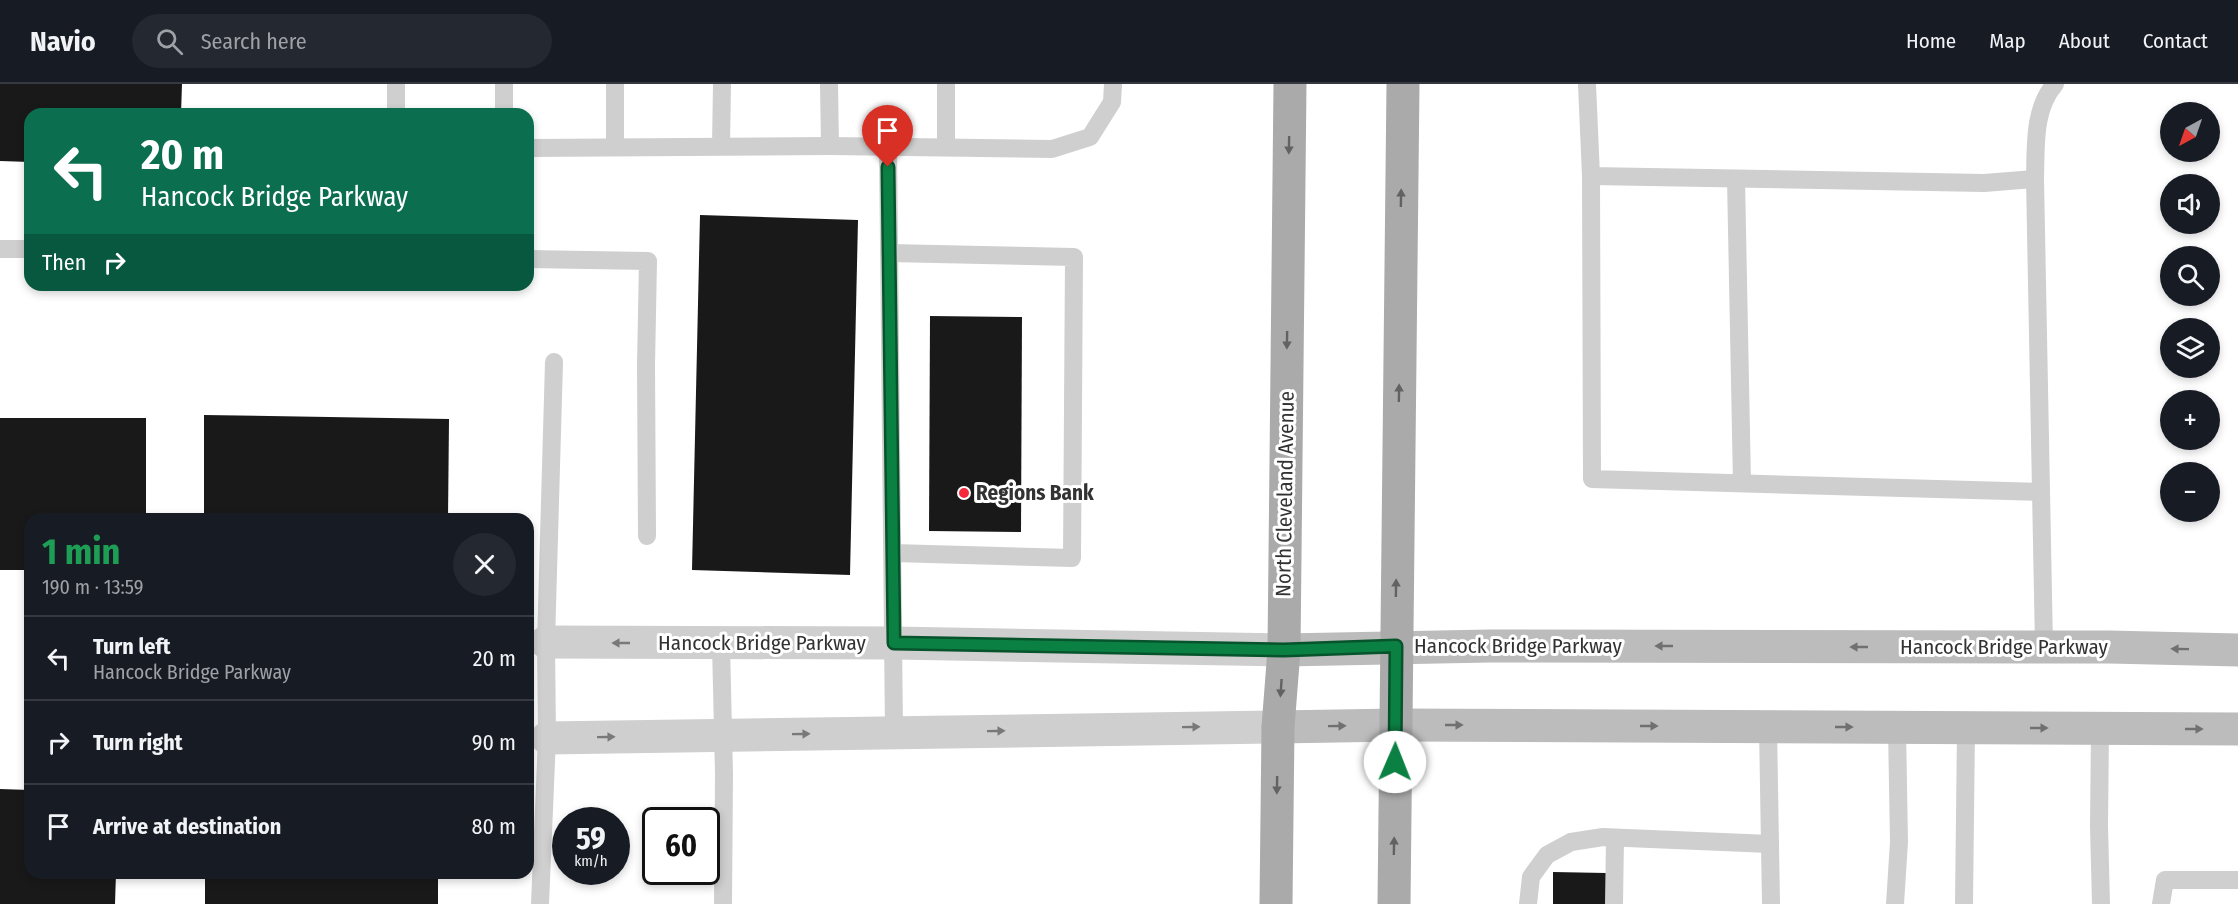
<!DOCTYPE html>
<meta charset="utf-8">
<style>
:root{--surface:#171b24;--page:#242831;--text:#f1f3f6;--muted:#9ea1a6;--line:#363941}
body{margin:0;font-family:"Fira Sans Condensed",sans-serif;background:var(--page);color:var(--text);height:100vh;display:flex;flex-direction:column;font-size:22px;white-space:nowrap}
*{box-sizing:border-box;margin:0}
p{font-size:20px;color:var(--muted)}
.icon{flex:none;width:33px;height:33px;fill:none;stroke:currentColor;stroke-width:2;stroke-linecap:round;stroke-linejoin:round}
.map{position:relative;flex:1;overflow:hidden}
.sheet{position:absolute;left:24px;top:429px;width:510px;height:366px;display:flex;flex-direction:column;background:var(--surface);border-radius:18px;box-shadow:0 3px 9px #0003}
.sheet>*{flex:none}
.top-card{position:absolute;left:24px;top:24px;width:510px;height:183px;border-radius:18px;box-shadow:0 3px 9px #0003;background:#0b6e4f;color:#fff;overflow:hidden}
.needle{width:39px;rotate:220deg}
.fabs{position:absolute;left:2160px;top:18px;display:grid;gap:12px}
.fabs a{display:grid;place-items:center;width:60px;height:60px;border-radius:50%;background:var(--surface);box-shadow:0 3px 9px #0003;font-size:30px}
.speed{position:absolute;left:552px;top:723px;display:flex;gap:12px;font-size:30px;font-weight:700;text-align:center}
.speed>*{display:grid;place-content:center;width:78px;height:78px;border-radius:50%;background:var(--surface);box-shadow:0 3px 9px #0003;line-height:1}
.speed small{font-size:15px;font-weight:400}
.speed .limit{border:3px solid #111;border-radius:9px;background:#fff;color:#111}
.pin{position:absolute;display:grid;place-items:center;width:51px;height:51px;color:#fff;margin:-62px -26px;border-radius:50% 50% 50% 0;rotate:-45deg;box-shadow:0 0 6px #0007}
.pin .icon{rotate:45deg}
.me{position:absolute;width:66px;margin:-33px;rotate:1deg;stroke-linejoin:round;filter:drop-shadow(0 0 4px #0008)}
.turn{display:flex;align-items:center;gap:21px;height:126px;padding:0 18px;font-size:27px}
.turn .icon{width:78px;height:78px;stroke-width:2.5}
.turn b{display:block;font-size:42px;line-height:51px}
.then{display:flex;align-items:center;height:57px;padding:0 18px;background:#0003;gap:12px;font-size:22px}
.round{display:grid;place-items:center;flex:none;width:63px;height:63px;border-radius:32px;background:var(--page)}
.head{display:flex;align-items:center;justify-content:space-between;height:102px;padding:0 18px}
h1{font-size:36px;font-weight:700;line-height:45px;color:#1e9e55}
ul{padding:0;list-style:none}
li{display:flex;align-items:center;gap:18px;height:84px;padding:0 18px;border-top:2px solid var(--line)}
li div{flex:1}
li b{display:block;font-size:22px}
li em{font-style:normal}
header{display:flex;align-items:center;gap:36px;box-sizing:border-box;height:84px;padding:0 30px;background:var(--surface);border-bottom:2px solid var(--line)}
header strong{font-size:28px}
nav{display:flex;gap:33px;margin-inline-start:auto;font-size:21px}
.search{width:420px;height:54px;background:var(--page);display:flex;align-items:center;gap:15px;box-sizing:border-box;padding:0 21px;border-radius:33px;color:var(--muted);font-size:22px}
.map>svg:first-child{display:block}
</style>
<header>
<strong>Navio</strong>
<div class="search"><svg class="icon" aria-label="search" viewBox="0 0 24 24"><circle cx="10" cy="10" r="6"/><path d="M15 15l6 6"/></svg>Search here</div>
<nav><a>Home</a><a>Map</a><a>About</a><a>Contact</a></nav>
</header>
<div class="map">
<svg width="2238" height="820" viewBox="0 0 2238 820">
<rect width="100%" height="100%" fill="#fff"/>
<!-- building -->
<g fill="#191919">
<path d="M0,0H182L181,30H30V78L0,77Z"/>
<path d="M700,131L858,136L850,491L692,486Z"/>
<path d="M930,232L1022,233L1021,448L929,447Z"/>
<path d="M204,331L449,335L448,435H204Z"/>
<path d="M0,334H146V435H30V486H0Z"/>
<path d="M0,705L30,706V789H116L115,820H0Z"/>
<path d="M1553,788L1606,789V820H1553Z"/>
<rect x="205" y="789" width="233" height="31"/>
</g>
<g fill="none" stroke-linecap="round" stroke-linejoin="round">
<!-- lane -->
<g stroke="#cfcfcf" stroke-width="18">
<path d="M615,0V63"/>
<path d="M829,0L830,62"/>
<path d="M946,0V63"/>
<path d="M1587,0L1591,92L1984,99L2035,95"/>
<path d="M396,30V0"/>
<path d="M504,30V0"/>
<path d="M721,62L722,0"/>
<path d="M888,62L894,649"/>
<path d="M528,64L830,62L1052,65L1090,53L1112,18L1113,0"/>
<path d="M1591,92L1592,395L2041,408"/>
<path d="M1736,95L1742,399"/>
<path d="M0,165H30"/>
<path d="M889,169L1074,173L1072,474L893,469"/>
<path d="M528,175L648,177L646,281L647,452"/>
<path d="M721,560L724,690L723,820"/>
<path d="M2044,563L2035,95C2036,63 2033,25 2055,0"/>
<path d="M1768,643L1771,820"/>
<path d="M2100,645L2099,742L2101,820"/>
<path d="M540,820L547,654L546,558L554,278"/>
<path d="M1528,820L1531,793L1547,771L1571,758L1603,753L1770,760"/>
<path d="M1614,820L1615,754"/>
<path d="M1895,820L1899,758L1897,644"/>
<path d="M1964,820L1966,644"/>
<path d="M2161,820L2165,796H2238"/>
</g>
<!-- street -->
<g stroke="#cfcfcf" stroke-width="33">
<path d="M546,558L894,559L1284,566"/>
<path d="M547,654L1278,643"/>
</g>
<!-- secondary -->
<g stroke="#bcbcbc" stroke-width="33">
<path d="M1284,566L1490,562L2109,563L2238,566"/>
<path d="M1278,643L1396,641L2238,645"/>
</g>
<!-- primary -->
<g stroke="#aaa" stroke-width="33">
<path d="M1276,820L1278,643L1284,566L1290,0"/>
<path d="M1394,820L1403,0"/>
</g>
</g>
<!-- one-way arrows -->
<defs><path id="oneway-solid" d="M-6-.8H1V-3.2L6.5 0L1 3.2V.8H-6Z" transform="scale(1.5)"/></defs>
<g fill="#626262">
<use href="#oneway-solid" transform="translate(1289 61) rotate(91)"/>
<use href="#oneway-solid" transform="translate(1401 114) rotate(-89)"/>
<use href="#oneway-solid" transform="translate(1287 256) rotate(91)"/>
<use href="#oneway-solid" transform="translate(1399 309) rotate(-89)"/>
<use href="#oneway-solid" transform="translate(1396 504) rotate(-89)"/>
<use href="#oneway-solid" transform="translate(1281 604) rotate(94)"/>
<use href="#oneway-solid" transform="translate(1277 701) rotate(91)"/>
<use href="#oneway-solid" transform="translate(1394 762) rotate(-89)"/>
</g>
<g fill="#797979">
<use href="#oneway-solid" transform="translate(621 559) rotate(-180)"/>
<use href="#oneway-solid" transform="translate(1191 643) rotate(-1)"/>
<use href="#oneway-solid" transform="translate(996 647) rotate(-1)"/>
<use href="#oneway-solid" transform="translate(801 650) rotate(-1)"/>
<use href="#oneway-solid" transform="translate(606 653) rotate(-1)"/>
</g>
<g fill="#707070">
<use href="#oneway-solid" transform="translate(1664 562) rotate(-180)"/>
<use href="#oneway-solid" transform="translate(1859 563) rotate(-180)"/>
<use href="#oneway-solid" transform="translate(2180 565) rotate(-179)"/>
<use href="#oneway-solid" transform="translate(1454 641)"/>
<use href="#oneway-solid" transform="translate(1337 642) rotate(-1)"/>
<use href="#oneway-solid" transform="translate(1649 642)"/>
<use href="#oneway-solid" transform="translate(1844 643)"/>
<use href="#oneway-solid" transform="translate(2039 644)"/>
<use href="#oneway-solid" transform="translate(2194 645)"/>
</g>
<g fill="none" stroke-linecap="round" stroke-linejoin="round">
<defs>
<path id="route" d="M888,83L894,559L1284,566L1396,562L1395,678"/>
</defs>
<!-- route casing -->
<use href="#route" stroke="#07532c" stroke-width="15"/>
<!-- route -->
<use href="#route" stroke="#0b8043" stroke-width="10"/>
</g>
<!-- markers -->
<circle fill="#f5273b" stroke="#fff" stroke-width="2" cx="964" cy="409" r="6"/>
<g text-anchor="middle" stroke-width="6" stroke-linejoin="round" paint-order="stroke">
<!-- poi labels -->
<g font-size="21" font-weight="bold" fill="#323232" stroke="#fff" text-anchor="start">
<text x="976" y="416">Regions Bank</text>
</g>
<!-- street labels -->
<g font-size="21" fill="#323232" stroke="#fff">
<text transform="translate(1285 410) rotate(-89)" y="7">North Cleveland Avenue</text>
<text x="762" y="566">Hancock Bridge Parkway</text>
<text x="1518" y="569">Hancock Bridge Parkway</text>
<text x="2004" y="570">Hancock Bridge Parkway</text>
</g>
</g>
</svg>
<div class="fabs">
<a><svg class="needle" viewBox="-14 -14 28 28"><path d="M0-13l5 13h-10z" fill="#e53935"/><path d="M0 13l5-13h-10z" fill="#9ea1a6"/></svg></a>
<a><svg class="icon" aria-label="sound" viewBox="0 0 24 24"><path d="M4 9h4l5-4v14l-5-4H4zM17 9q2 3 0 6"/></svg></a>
<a><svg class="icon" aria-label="search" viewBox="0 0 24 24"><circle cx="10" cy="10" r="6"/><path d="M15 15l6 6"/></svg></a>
<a><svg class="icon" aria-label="layers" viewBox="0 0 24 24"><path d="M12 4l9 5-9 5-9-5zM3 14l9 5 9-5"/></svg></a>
<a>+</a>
<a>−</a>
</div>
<div class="speed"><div>59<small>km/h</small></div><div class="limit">60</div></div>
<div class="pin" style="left:888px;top:83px;background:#d93025"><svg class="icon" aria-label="arrive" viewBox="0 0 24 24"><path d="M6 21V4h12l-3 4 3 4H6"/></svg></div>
<svg class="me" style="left:1395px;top:678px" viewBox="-20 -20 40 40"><circle r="19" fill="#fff"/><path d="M0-13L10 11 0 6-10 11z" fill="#0b8043"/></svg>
<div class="top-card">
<div class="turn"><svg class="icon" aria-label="left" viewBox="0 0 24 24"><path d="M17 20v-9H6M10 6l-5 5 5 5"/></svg><div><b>20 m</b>Hancock Bridge Parkway</div></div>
<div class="then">Then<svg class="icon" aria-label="right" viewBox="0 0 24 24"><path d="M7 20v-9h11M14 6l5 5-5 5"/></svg></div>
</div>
<section class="sheet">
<div class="head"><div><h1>1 min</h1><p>190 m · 13:59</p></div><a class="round"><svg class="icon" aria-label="close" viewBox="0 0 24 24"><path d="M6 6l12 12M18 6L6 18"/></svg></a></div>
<ul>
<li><svg class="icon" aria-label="left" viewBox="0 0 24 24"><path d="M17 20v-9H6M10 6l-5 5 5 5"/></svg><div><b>Turn left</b><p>Hancock Bridge Parkway</p></div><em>20 m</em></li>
<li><svg class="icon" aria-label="right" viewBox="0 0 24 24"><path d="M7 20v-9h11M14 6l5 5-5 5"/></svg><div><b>Turn right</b></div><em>90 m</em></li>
<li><svg class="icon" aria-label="arrive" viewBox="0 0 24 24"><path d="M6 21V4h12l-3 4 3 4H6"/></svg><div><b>Arrive at destination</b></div><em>80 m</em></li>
</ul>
</section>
</div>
